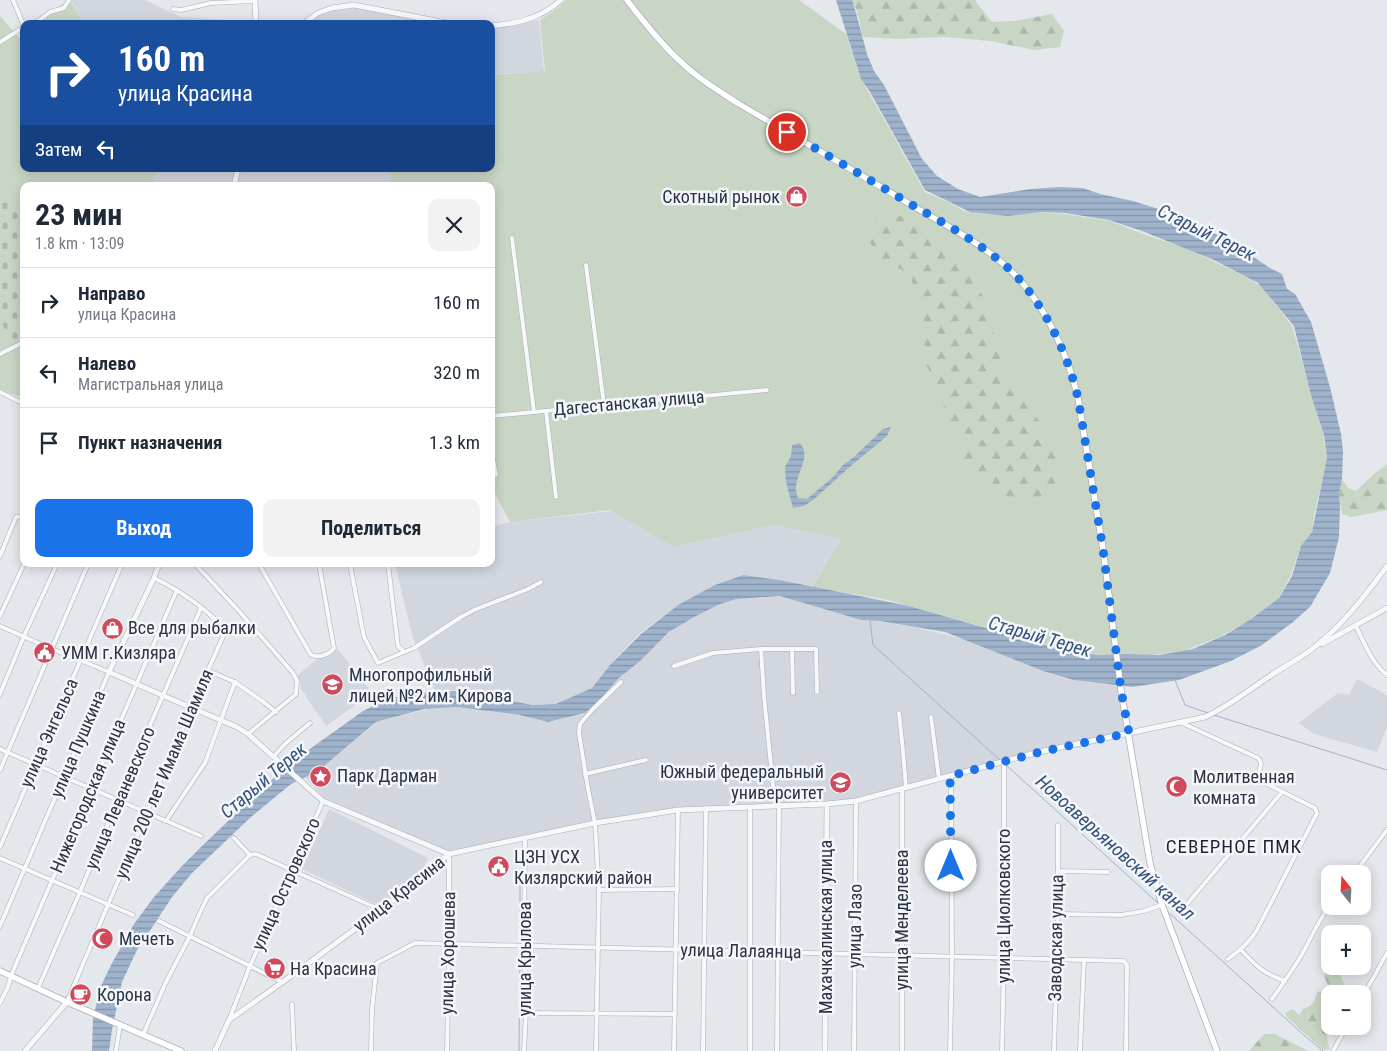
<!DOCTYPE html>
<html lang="ru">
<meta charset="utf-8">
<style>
:root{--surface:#fff;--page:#f2f2f3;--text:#1f2937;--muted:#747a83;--line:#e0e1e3;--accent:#1a73e8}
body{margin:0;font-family:"Roboto Condensed",sans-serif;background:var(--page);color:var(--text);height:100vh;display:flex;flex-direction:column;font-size:19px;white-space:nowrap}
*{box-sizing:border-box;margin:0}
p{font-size:16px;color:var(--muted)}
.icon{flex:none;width:28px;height:28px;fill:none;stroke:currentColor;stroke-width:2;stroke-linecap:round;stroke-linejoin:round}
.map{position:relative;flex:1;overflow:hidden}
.panel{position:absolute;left:20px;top:182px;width:475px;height:385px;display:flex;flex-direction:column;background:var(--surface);border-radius:10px;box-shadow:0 2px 12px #0003}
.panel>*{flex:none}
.hud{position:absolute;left:20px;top:20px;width:475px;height:152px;border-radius:10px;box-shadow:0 2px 12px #0003;background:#1a4fa0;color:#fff;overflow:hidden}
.needle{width:32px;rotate:342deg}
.tools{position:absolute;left:1321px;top:865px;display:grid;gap:10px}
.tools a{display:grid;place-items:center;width:50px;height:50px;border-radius:10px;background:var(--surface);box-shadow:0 2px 12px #0003;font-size:25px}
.pin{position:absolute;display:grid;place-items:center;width:42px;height:42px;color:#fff;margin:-21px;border:2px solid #fff;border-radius:50%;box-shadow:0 1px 5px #0007}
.me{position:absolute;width:55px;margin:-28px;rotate:0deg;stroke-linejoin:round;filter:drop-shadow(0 0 4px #0008)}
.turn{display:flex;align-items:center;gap:18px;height:105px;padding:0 15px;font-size:22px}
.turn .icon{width:65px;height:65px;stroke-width:2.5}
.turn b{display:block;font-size:35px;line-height:42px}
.then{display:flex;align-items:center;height:48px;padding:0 15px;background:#0003;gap:10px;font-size:19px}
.round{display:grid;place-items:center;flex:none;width:52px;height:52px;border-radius:10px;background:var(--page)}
.head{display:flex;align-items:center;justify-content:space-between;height:85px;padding:0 15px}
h1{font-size:30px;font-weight:700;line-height:38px}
.action{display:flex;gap:10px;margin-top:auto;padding:10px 15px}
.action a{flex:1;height:58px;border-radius:10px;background:var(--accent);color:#fff;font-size:20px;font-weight:700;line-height:58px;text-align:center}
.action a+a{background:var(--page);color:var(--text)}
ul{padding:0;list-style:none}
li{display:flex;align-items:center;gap:15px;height:70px;padding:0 15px;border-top:1px solid var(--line)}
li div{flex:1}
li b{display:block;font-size:19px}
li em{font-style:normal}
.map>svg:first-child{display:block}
</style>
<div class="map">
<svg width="1387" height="1051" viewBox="0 0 1387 1051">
<defs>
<pattern id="forest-firs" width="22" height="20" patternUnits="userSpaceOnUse" patternTransform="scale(1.25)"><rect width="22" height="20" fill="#c9d6c5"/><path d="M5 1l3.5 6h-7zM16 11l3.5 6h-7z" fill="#adb8ab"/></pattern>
<pattern id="cemetery-stones" width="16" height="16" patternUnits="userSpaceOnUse" patternTransform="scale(1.25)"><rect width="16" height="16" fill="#c9d6c5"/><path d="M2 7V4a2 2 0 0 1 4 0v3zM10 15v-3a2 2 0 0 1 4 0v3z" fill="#adb8ab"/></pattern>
<pattern id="water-rules" width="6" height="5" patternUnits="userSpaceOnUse" patternTransform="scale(1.25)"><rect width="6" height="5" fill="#9fb4cc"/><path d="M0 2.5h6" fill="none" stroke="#8293a7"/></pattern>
</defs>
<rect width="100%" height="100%" fill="#e4e7ec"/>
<!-- built -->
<g fill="#d2d6de">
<path d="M71,0H145L181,17L271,23H307L326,12L364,7L408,12L449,24H84Z"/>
<path d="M539,20L544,72L491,74V29Z"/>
<path d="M150,169H391L388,186H149Z"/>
<path d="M612,511L673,547L775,525L841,539L812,586L771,578L742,575L715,585L675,607L639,634L613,661L592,688L557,704L533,705L454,690L435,691L412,635L395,564H491V527L510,522Z"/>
<path d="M781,596L861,620L877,621L914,627L971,641L1037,669L1066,679L1123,687L1130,735L1082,747L1029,754L850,801L785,805L682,807L448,852L324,798L305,777L318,771L377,722L428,709L457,707L515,715L548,722L584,714L620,678L669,633L692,617L720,604L738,599Z"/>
<path d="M338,649L372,693L326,726L301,689L300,682L297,676L316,660Z"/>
<path d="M1357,679L1387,695V727L1377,752L1314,734L1299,723L1338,693L1349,695Z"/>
<path d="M329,809L428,858L418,879L380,906L302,869Z"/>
</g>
<!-- green -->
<g fill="#c9d6c5">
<path d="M67,0H70L84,24H40Z"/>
<path d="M566,0H799L846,34L860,77L925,192L948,202L964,211L1009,216L1034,212L1064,214L1110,221L1143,234L1188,249L1242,275L1261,286L1292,326L1323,434L1327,460L1314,516L1312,532L1301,546L1290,577L1278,599L1246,622L1219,637L1183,651L1144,656L1101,655L1051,646L888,600L812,587L841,539L775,525L673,547L610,510L510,522L491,486V186H388L391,169H491V75L545,71L540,20L559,7Z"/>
<path d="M0,16L21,40L24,38V169H156L153,186H24V398L0,390Z"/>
</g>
<!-- forest -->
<g fill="url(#forest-firs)">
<path d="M852,0H976V2L992,22L1014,21L1052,14L1064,31L1060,47L1034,50L991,41L945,37L895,39L863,37L857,11Z"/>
<path d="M895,212L949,252L971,277L987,303L994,336L1008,375L1027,407L1044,426L1059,458L1055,485L1042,500H1015L984,487L966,468L957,439L926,363L921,294L904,271L882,259L868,240L876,220Z"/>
<path d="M1387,464V510L1352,517L1342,514L1339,494L1342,479L1348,488L1356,491L1374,474Z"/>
<path d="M1330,942V966H1345L1341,977L1344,983V994H1330C1330,1003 1332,1015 1330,1024C1328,1035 1325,1037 1330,1049L1323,1050L1287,1017L1285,1013L1293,1009L1299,1015L1303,1009C1312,1006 1315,1002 1317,992L1325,991L1328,985L1324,976L1328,967L1321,960L1322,950Z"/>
<path d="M1264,1034H1275L1308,1051H1249Z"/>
</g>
<!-- cemetery -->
<path fill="url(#cemetery-stones)" d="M1,190L24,221V333L18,344L0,323Z"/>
<!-- water -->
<g fill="url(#water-rules)">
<path d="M836,0H852L856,13L867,54L874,71L884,85L922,159L937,176L958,189L980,197L1030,189L1059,187L1083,188L1100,194L1133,201L1168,212L1226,239L1270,268L1282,274L1287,289L1295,294L1311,322L1330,387L1341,434L1343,451L1342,479L1339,494L1340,505L1339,537L1330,573L1310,607L1293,622L1262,645L1231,661L1179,680L1132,687L1073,680L1043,671L945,632L880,621L861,620L780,596L737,599L720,604L694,617L669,632L640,661L619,678L603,696L585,713L548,722L519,715L457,707L424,709L376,722L318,771L291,784L251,817L192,873L172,897L136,952L122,982L112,1030L109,1051H92L93,1019L100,988L111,965L134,924L154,897L182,866L201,847L268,783L300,756L363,711L385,700L413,693L454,691L533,705L556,704L592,688L610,665L641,634L678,605L715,585L743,575L780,580L909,606L1049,646L1070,651L1099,655L1127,654L1159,655L1193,649L1225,635L1251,619L1279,598L1292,576L1301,546L1312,532L1327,458L1324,435L1311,395L1294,326L1258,283L1214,260L1142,231L1109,220L1065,213L1040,212L1008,216L970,212L925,190L870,92L861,79Z"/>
<path d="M891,427L887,436L853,464L813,500L804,506L793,508L786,482L785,467L791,456L792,445L800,443C811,457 798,470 796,486C795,490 797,494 798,498L807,499L832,478L843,465L854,457L883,429Z"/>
</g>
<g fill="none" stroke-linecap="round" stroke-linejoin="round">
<!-- stream -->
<g stroke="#9fb4cc" stroke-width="1">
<path d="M870,620L873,645L1001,761"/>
<path d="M1175,680L1185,705L1208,713"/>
<path d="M1214,715L1387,770"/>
<path d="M1006,765L1159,904"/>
<path d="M520,870V944"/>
<path d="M1167,911L1306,1037L1323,1051"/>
<path d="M519,1051L520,948"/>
</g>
<defs>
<g id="minor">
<path d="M13,0L24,26"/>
<path d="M173,9L181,10L211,3L255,1"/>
<path d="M31,24L38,21L50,12L64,8L69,0"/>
<path d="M0,42L24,27"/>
<path d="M512,238L534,412"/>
<path d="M586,265L604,405"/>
<path d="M0,354L24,342"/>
<path d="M0,392L24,404"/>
<path d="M546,411L556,497"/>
<path d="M491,416L767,390"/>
<path d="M491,449L496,475"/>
<path d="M0,556L16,517L24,516"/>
<path d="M195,564L238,610L293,673L297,681L296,694L248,734"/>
<path d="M259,564L311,655C319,658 329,655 334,648L319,564"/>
<path d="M350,564L364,637L378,663L414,648L461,617L474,610L528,589L541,582"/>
<path d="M388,564L398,646L404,652"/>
<path d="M0,616L24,564"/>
<path d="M0,626L52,649L109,672L0,926"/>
<path d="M1356,626C1363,641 1373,665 1387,675"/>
<path d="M761,649L764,696L775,806"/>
<path d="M792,649L793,693"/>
<path d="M674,666L713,653L761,649H816L817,692"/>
<path d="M209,671L235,682L265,703L276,712"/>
<path d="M0,694L24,636L57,564"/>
<path d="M899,713L903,751L906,788"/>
<path d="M931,717L939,779"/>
<path d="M1182,723L1258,758C1266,765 1254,773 1261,781L1315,808L1317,813L1257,930C1249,943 1240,950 1228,959"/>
<path d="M0,749L201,836"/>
<path d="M273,757L286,743L310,723"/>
<path d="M0,770L88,564"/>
<path d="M585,774L646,760"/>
<path d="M750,807V1051"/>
<path d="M166,821L205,763L235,682"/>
<path d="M234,838L250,855L256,854L381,910"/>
<path d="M0,847L122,564"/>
<path d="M0,858L133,915"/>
<path d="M1058,871L1108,872"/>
<path d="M1354,874L1387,830"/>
<path d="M599,890L677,889"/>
<path d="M1187,904L1282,792"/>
<path d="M1058,914L1121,915L1144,911L1162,905"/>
<path d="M159,921L282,982"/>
<path d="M1241,950C1257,967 1263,973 1285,981"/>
<path d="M38,988L80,892L118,799L201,608"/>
<path d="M1362,998L1387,953"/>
<path d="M1272,999C1282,985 1292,971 1301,956C1311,939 1318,921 1330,905"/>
<path d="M67,1002L191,708L226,630C205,608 181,591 154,578"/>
<path d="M0,1003L7,989L13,971L177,590"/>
<path d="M292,1004L294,1051"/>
<path d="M526,1013L675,1014"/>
<path d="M229,1020L250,966L323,801"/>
<path d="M143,1035L166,982L190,936L198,917L207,898L250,855"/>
<path d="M116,1051L120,1025"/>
<path d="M371,1051L372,1009L377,963L415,943L1124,961L1127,965L1126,1051"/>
<path d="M447,1051L449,944V854"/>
<path d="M524,1051L526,1013L524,946L525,838"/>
<path d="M596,1051L599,890L595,823L588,789L579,733L580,724L594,708L621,682"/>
<path d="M674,1051L678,810"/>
<path d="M703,1051L706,808"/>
<path d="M777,1051L779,806"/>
<path d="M854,1051L856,801"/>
<path d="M902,1051V789"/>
<path d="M950,1051L952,956L951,775"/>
<path d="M1002,1051L1004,958V761"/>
<path d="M1054,1051L1058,914V825"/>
<path d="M1080,1051L1084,960"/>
<path d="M1333,1051L1347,1026"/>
</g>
<g id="tertiary">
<path d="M255,0L256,24"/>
<path d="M303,24L318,13L332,8L354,5L452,24"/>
<path d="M491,26C518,23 540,19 561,0"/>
<path d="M234,186L238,169"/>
<path d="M159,564L154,578L109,672L164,696L237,727L248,734L323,801L449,854"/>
<path d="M1322,644L1387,608"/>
<path d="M25,1051L67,1002"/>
<path d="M215,1051L229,1020L291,976L381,910L449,854L595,823L678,810L827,804L856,801L1039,752L1205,717C1227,707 1246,692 1267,678C1281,668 1298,660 1312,649C1342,626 1365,596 1387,566"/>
<path d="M825,1051L827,804"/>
</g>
<g id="secondary">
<path d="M627,0C643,21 660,43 680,61C697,78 719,91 739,104C797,138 855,171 913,206C949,227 991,248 1019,279C1048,312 1068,355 1078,398L1103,549L1121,690L1150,863L1162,905L1217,1051"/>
<path d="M0,971L67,1002L181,1051"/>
</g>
</defs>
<!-- minor casing -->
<use href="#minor" stroke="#a9aeb7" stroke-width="5"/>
<!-- tertiary casing -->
<use href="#tertiary" stroke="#a9aeb7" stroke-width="6"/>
<!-- secondary casing -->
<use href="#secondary" stroke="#a9aeb7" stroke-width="7"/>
<!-- minor -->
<use href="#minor" stroke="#f7f8fa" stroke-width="4"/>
<!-- tertiary -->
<use href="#tertiary" stroke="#f7f8fa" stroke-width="5"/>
<!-- secondary -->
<use href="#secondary" stroke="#fff" stroke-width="5.5"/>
</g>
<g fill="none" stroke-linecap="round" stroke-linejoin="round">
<!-- route -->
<path stroke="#1a73e8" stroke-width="9" stroke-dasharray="0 16.2" d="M787,132C829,156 872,181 914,206C949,226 993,250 1020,280C1048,313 1068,355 1078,398L1103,549L1121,690L1129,733L1040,752L950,776L951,866"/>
</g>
<!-- icons -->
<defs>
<symbol id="shop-disc" viewBox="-11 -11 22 22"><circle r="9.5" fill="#d1495b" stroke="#f4f6f9"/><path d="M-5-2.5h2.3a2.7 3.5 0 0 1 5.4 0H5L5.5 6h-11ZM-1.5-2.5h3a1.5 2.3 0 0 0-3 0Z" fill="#fff"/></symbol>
<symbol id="civic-disc" viewBox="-11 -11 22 22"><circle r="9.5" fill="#d1495b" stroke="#f4f6f9"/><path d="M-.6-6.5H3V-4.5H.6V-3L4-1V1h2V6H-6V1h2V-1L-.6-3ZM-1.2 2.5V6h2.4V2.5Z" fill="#fff"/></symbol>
<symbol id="school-disc" viewBox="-11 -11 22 22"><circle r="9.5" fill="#d1495b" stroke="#f4f6f9"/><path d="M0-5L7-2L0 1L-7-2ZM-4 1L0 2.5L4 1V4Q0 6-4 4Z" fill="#fff"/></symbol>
<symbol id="sight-disc" viewBox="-11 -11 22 22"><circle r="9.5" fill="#d1495b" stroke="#f4f6f9"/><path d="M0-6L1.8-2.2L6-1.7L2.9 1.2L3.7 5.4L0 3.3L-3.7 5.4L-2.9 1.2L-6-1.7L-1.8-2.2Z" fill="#fff"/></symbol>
<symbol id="university-disc" viewBox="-11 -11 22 22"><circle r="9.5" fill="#d1495b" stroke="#f4f6f9"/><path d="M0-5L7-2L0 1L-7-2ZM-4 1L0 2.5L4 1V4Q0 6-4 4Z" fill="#fff"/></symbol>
<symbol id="mosque-disc" viewBox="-11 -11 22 22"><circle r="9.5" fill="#d1495b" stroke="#f4f6f9"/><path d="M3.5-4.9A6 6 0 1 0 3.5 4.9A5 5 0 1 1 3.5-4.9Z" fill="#fff"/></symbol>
<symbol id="supermarket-disc" viewBox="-11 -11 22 22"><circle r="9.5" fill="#d1495b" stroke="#f4f6f9"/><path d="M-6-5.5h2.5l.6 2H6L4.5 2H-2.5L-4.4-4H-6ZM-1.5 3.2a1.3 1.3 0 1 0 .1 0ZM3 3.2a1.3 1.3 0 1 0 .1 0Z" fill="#fff"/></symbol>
<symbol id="cafe-disc" viewBox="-11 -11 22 22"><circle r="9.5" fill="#d1495b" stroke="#f4f6f9"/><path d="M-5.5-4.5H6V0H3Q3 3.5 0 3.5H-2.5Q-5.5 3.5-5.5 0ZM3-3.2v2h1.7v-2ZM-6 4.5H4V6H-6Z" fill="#fff"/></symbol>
</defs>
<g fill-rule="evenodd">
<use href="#shop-disc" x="784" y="184" width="25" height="25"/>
<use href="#shop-disc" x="100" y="616" width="25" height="25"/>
<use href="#civic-disc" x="32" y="640" width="25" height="25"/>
<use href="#school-disc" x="320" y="672" width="25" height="25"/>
<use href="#sight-disc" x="308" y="764" width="25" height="25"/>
<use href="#university-disc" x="828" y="770" width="25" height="25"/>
<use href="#mosque-disc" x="1164" y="774" width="25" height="25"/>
<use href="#civic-disc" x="486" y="854" width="25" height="25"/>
<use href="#mosque-disc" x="90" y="926" width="25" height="25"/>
<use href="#supermarket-disc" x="262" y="956" width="25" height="25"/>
<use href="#cafe-disc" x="68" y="982" width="25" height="25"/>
</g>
<g text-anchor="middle" stroke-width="5" stroke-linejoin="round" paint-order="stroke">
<!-- poi labels -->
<g font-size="18" fill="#2b3445" stroke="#f4f6f9" text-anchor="start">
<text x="780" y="203" text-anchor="end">Скотный рынок</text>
<text x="128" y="634">Все для рыбалки</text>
<text x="61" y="659">УММ г.Кизляра</text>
<text x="349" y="681">Многопрофильный<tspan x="349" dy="21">лицей №2 им. Кирова</tspan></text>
<text x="824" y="778" text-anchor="end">Южный федеральный<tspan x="824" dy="21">университет</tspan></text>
<text x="337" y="782">Парк Дарман</text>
<text x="1193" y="783">Молитвенная<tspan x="1193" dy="21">комната</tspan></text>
<text x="514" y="863">ЦЗН УСХ<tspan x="514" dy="21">Кизлярский район</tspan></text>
<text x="119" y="945">Мечеть</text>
<text x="290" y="975">На Красина</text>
<text x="97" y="1001">Корона</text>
</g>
<!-- street labels -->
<g font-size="18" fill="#2b3445" stroke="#f4f6f9">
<text transform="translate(629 403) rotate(-5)" y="6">Дагестанская улица</text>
<text transform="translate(49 733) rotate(-66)" y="6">улица Энгельса</text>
<text transform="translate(78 744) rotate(-67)" y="6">улица Пушкина</text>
<text transform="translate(164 774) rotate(-67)" y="6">улица 200 лет Имама Шамиля</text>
<text transform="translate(88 796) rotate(-67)" y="6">Нижегородская улица</text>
<text transform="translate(120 798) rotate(-67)" y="6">улица Леваневского</text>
<text transform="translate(286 884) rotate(-66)" y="6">улица Островского</text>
<text transform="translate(399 894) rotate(-38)" y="6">улица Красина</text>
<text transform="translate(1004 906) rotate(-90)" y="6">улица Циолковского</text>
<text transform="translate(902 920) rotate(-90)" y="6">улица Менделеева</text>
<text transform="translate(855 926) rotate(-89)" y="6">улица Лазо</text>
<text transform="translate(826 927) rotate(-90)" y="6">Махачкалинская улица</text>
<text transform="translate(1056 938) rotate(-89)" y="6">Заводская улица</text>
<text transform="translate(741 951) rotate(1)" y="6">улица Лалаянца</text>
<text transform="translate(448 953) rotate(-89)" y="6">улица Хорошева</text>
<text transform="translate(525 959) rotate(-90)" y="6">улица Крылова</text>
</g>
<!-- water labels -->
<g font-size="19" font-style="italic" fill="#34527a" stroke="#f4f6f9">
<text transform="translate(1207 232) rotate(26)" y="7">Старый Терек</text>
<text transform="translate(1040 636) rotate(16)" y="7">Старый Терек</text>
<text transform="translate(263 780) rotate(-40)" y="7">Старый Терек</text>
<text transform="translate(1116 847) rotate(42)" y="7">Новоаверьяновский канал</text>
</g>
<!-- neighbourhood labels -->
<g font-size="19" letter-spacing="1" fill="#1d2536" stroke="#f4f6f9">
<text x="1234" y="853">СЕВЕРНОЕ ПМК</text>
</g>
</g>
</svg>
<div class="tools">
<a><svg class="needle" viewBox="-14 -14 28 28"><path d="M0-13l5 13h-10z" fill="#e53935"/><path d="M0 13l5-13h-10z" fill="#747a83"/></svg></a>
<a>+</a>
<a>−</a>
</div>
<div class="pin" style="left:787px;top:132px;background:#d93025"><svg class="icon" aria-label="arrive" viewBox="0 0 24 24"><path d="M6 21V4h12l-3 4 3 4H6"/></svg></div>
<svg class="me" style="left:951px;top:866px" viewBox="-20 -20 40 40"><circle r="19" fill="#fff"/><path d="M0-13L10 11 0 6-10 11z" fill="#1a73e8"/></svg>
<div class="hud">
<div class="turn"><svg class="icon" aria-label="right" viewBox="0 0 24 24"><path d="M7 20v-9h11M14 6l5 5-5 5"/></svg><div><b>160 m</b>улица Красина</div></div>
<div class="then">Затем<svg class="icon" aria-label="left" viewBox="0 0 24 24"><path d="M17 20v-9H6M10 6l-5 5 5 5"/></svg></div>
</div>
<section class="panel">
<div class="head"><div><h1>23 мин</h1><p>1.8 km · 13:09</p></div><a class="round"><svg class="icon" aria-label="close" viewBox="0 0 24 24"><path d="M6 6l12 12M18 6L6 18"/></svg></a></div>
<ul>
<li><svg class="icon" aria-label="right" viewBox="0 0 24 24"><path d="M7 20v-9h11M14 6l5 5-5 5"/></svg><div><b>Направо</b><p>улица Красина</p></div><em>160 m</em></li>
<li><svg class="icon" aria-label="left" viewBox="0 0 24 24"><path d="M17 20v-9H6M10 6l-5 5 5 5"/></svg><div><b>Налево</b><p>Магистральная улица</p></div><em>320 m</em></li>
<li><svg class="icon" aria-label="arrive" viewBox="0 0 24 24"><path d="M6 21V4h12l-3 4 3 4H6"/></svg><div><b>Пункт назначения</b></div><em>1.3 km</em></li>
</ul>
<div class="action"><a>Выход</a><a>Поделиться</a></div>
</section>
</div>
